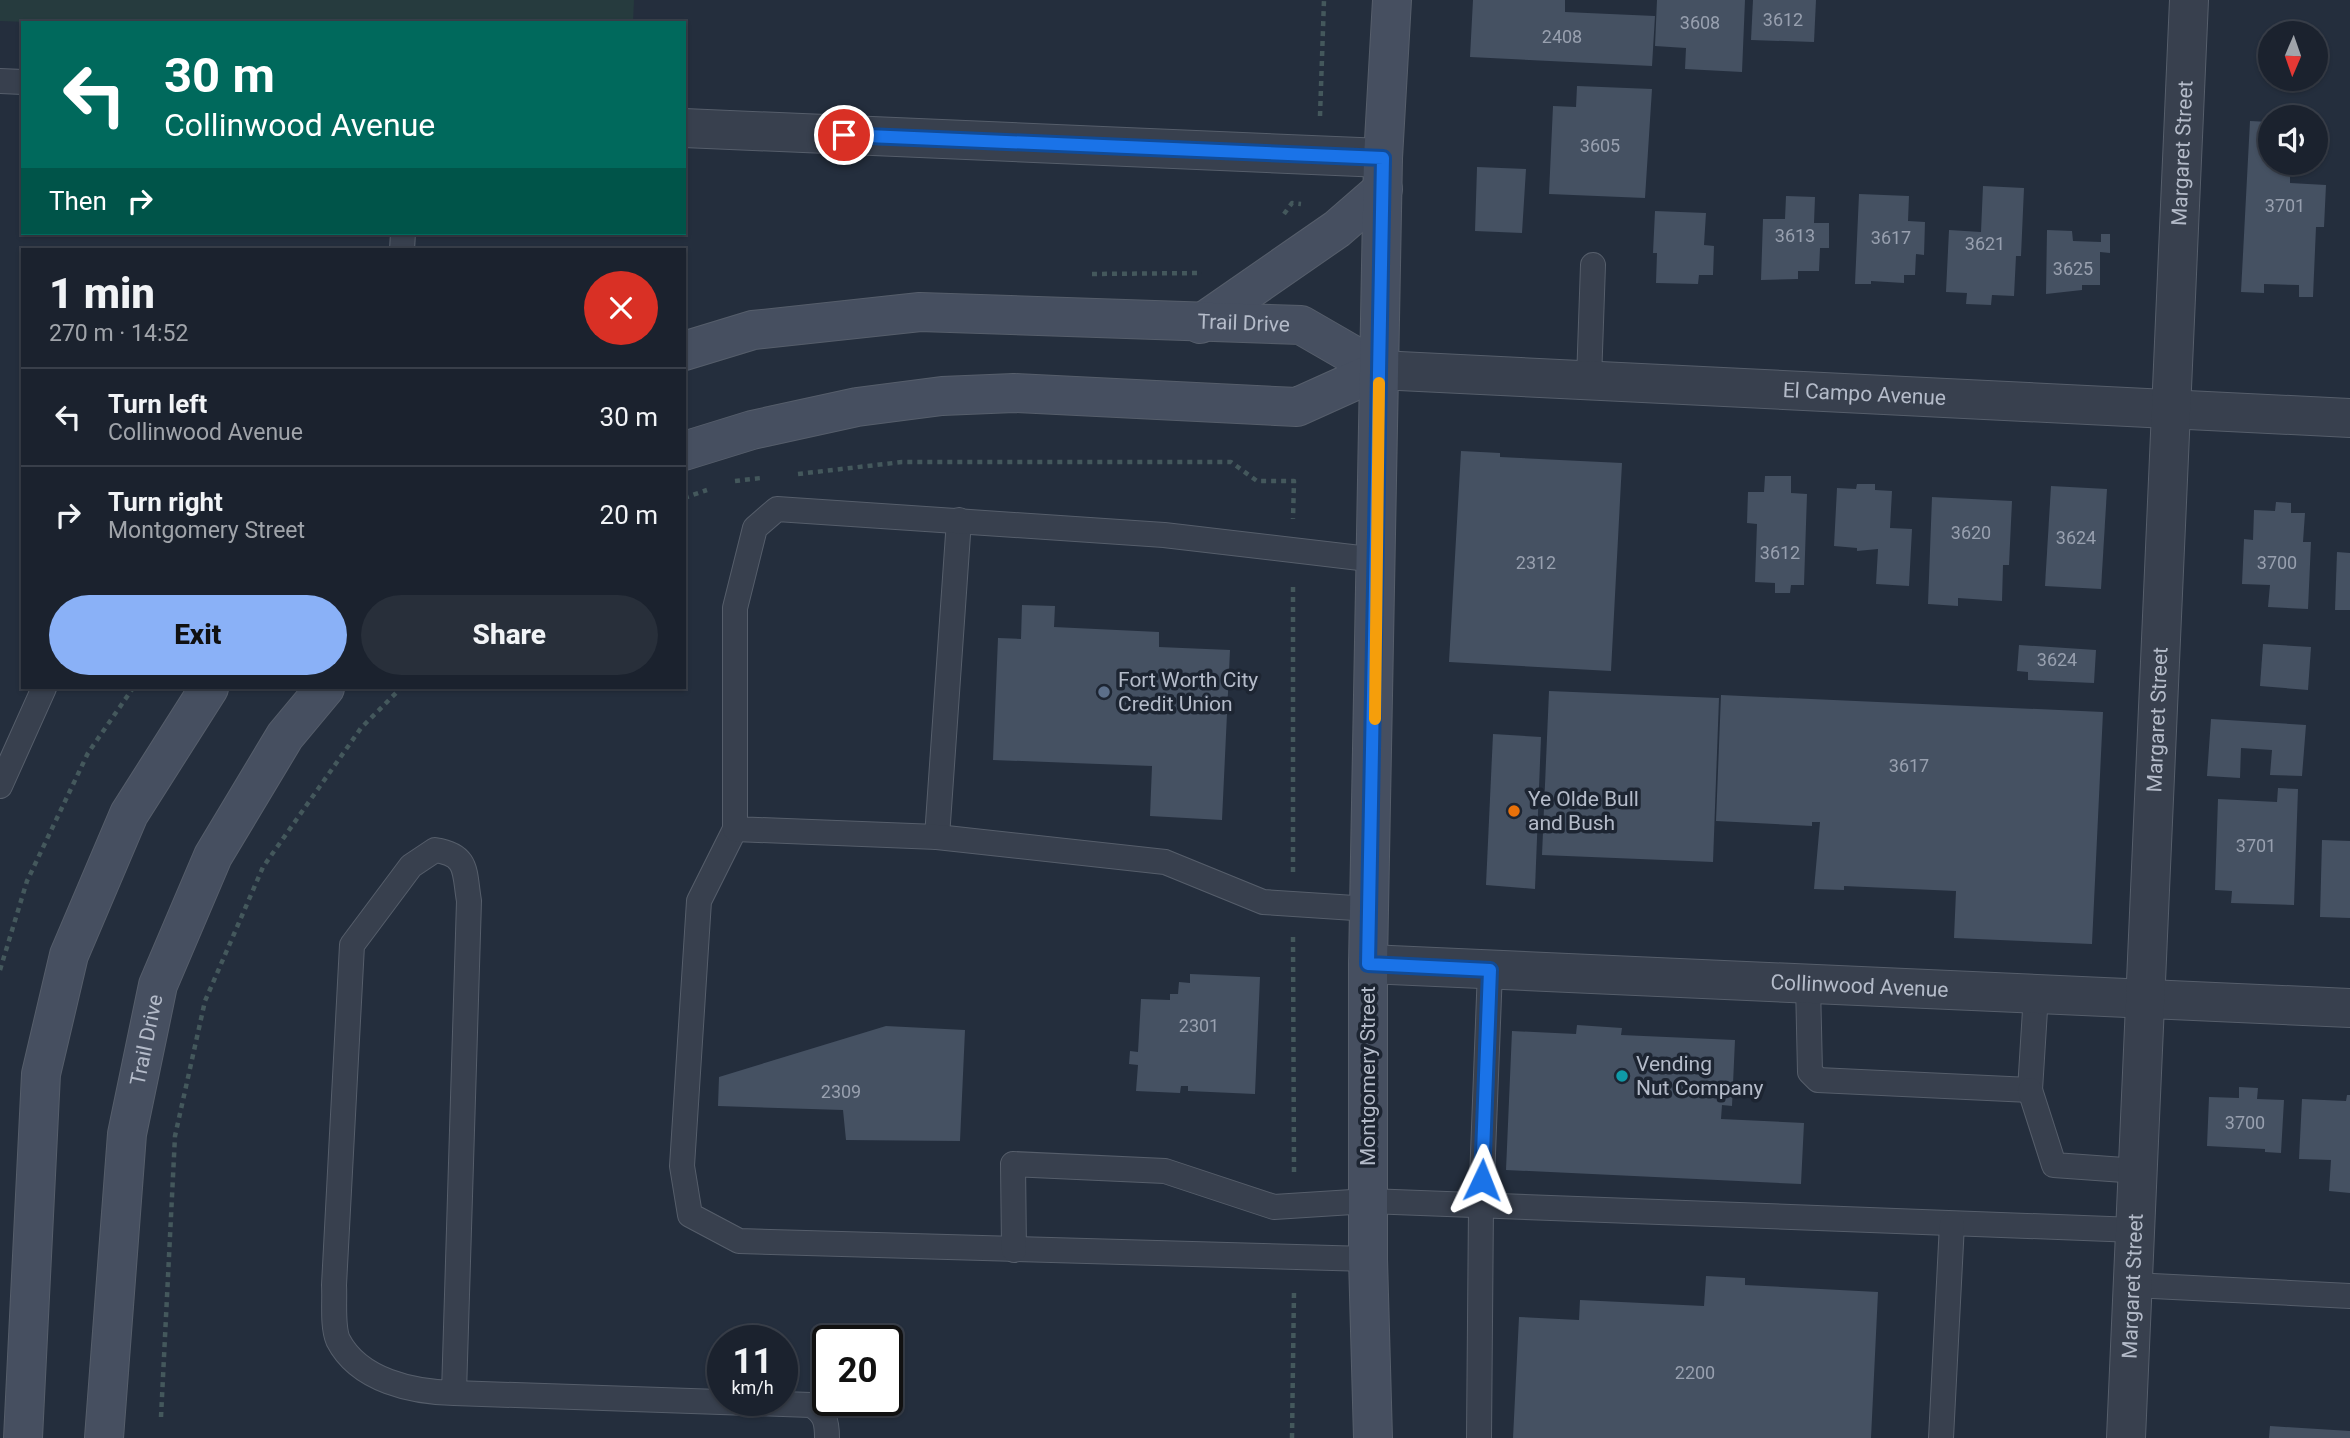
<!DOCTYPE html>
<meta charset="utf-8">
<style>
:root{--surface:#1b222e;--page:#282f3a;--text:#f1f3f6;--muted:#a0a4aa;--line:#393f4a;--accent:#8ab1f7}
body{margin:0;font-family:Roboto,sans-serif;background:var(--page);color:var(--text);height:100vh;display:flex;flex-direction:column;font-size:26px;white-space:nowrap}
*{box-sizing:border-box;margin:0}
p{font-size:23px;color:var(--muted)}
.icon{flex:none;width:38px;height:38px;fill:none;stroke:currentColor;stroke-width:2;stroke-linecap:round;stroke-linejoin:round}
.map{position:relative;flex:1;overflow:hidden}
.sheet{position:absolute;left:21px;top:248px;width:665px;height:441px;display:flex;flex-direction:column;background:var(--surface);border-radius:0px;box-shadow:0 2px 5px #0004,0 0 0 2px var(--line)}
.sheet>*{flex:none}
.top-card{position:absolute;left:21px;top:21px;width:665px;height:214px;border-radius:0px;box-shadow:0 2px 5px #0004,0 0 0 2px var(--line);background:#00695c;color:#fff;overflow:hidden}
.needle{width:46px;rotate:182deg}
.tools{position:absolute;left:2258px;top:21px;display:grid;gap:14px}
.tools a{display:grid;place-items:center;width:70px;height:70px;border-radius:50%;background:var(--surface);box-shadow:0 2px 5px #0004,0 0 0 2px var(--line);font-size:35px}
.speed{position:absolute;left:707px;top:1325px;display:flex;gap:14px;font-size:35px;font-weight:700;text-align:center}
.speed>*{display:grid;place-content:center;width:91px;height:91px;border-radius:50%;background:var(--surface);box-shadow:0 2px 5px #0004,0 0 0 2px var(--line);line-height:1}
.speed small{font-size:18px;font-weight:400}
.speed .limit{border:4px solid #111;border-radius:10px;background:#fff;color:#111}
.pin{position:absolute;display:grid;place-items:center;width:60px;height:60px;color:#fff;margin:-30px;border:4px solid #fff;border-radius:50%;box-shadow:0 2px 7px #0007}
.me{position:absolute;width:77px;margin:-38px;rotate:2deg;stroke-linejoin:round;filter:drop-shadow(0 0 5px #0008)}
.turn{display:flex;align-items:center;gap:24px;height:147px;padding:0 28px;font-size:32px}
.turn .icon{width:91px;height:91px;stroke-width:2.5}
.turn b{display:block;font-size:49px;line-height:60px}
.then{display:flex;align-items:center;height:66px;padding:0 28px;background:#0003;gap:14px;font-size:26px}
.round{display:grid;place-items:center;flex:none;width:74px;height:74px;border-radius:37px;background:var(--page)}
.overview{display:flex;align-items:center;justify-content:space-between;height:119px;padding:0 28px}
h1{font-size:42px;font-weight:800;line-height:52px}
.button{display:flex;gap:14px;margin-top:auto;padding:14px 28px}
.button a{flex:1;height:80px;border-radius:42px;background:var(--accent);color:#111;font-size:28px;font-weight:800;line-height:80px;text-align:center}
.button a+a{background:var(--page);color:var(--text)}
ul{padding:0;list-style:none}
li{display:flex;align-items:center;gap:21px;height:98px;padding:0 28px;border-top:2px solid var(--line)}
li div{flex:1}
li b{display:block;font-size:26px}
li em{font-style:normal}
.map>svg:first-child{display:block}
</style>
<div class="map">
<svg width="2350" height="1438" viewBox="0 0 2350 1438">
<rect width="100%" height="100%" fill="#242e3d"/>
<!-- green -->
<path fill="#263b3e" d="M0,0H634L633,23H52L0,21Z"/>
<!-- building -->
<g fill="#455162">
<path d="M1473,0H1565V12L1655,16L1652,66L1470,57Z"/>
<path d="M1657,0H1745L1742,72L1685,69L1686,48L1655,46Z"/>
<path d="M1753,0H1816L1814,42L1751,40Z"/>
<path d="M1577,86L1652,89L1645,198L1549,194L1553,106L1576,107Z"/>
<path d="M2250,121L2270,122V163H2301L2300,175H2290V183L2326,185L2324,227H2316L2313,297H2299V285L2264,284V293L2241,292Z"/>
<path d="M1477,167L1526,169L1522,233L1475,231Z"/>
<path d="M1983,186L2024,188L2021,256H2016L2014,296L1992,295L1991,305L1966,304L1967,293L1946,292L1949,230L1981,232Z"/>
<path d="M1859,194L1909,196L1908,221L1925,222L1924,255L1916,254L1915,275H1904V283L1871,281V284H1855Z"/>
<path d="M1786,196L1815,197L1814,223H1829V248H1820L1819,271H1798V279L1761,280L1763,219H1785Z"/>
<path d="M1655,211L1706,213L1704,245L1714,246L1713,275H1699L1698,284L1656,283L1657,253H1653Z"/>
<path d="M2047,230L2072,231L2073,241L2101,242V234H2110V253L2100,252V285H2082V290L2046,294Z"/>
<path d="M1461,451L1500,453V457L1622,463L1611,671L1449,662Z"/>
<path d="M1765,476H1791V493L1807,494L1804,585H1791L1790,593H1775V583L1755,582L1757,524L1747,523L1748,492H1764Z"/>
<path d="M1857,484H1875V490L1892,491L1890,528L1912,529L1909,586L1876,584L1878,549L1857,551V548L1834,546L1837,488L1856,489Z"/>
<path d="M2051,486L2107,489L2101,589L2045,586Z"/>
<path d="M1932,497L2012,501L2009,565H2003L2002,601L1958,598V606L1928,604Z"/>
<path d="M2276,502L2291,503V513H2305L2303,542H2311L2308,609L2268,607L2270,585L2242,584L2244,539L2253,540L2254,510L2275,511Z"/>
<path d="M2337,552L2350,553V610H2335Z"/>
<path d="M1022,605L1055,606L1054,627L1159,632V647L1230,650L1222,820L1150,816L1152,766L993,760L998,638L1021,639Z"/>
<path d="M2263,644L2311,647L2308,690L2260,686Z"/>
<path d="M2019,645L2096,650L2094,683L2028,680V672L2017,671Z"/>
<path d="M1549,691L1719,698L1713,862L1542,855Z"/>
<path d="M1721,695L2103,712L2092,944L1954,938L1956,891L1844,886V890L1814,889L1820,822H1812V826L1716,821Z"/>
<path d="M2211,719L2306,725L2302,776L2270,775L2272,750L2241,748L2240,778L2207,776Z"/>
<path d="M1493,734L1541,737L1535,889L1486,885Z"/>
<path d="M2278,788L2298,789L2294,905L2231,903L2232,891L2215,890L2218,799L2277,802Z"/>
<path d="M2322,840L2350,841V918L2320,917Z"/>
<path d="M1190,974L1260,977L1255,1094L1188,1091V1086H1181L1180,1093L1136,1091L1138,1065L1129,1064L1130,1051L1138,1052L1141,999L1170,1000V994H1178L1179,982L1190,983Z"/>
<path d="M1577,1025L1622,1028L1621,1035L1735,1040L1732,1106L1722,1105L1721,1119L1804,1123L1801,1184L1506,1170L1512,1031L1576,1034Z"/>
<path d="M886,1026L965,1030L960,1141L846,1140L843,1110L718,1106L719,1077Z"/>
<path d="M2239,1087L2258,1088L2257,1099L2284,1100L2281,1153L2265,1152V1149L2207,1146L2209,1097L2239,1098Z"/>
<path d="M2347,1095H2350V1193L2329,1191L2331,1160L2299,1159L2302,1099L2346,1101Z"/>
<path d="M1706,1276L1745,1278V1285L1878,1292L1871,1438H1513L1519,1317L1579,1320L1580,1300L1704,1306Z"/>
<path d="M2270,1426L2350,1431V1438H2269Z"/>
</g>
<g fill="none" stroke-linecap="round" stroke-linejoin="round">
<defs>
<g id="lane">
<path d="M0,81L23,82"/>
<path d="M402,250L403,233"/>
<path d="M1589,380L1593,265"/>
<path d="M0,786L44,688"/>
<path d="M735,829L699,901L682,1166L690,1215L739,1241L1368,1259"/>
<path d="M937,837L959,520"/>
<path d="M1370,909L1263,902L1165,862L937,837L735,829V608L755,528L777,509L1164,535L1377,560"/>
<path d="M1808,984L1810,1072L1818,1080L2030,1090L2036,994"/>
<path d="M2030,1090L2054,1165L2138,1171"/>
<path d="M1014,1250L1013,1164L1165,1171L1274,1207L1368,1201L2135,1230"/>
<path d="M2133,1285L2350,1296"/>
<path d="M454,1393L469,901C464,872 469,855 435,850L411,866L352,945L334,1285C335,1300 332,1326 338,1340C359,1381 413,1392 454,1393L811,1405C825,1413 827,1422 827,1438"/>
<path d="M1479,1438L1481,1206L1490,970"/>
<path d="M1941,1438L1952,1224"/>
</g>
<g id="street">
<path d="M684,128L1383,158"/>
<path id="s1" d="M1379,370L2350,418"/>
<path id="s2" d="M1368,964L2350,1008"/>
<path id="s3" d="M2126,1438L2189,0"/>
</g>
<g id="secondary">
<path d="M1200,324L1337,229L1383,189"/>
<path id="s4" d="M684,351L753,330L920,312L1301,325L1379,370"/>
<path d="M684,451L752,430L857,407L942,396L1014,393L1297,407L1379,370"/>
<path d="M23,1438L41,1074L69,955L129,814L209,688"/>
<path id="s5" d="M104,1438L127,1134L158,985L213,856L285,736L325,688"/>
<path d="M1373,1438L1368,1259V964L1383,158L1392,0"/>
</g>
</defs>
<!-- lane casing -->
<use href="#lane" stroke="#565e6b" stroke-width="26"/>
<!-- street casing -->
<use href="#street" stroke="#565e6b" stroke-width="40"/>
<!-- secondary casing -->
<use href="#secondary" stroke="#565e6b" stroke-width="40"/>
<!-- path -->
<g stroke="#44585c" stroke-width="4.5" stroke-dasharray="5 5" stroke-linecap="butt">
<path d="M1320,116L1324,0"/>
<path d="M1284,214L1292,203L1301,204"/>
<path d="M1092,274L1202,273"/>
<path d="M798,474L902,462H1231L1257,481H1294L1293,519"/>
<path d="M735,481L761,478"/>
<path d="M684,498L707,490"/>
<path d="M1293,872V584"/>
<path d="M1293,937L1294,1173"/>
<path d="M0,970L27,881L88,753L133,688"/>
<path d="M161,1417L175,1136L205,1001L263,867L361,728L401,688"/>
<path d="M1292,1438L1294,1291"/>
</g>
<!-- lane -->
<use href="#lane" stroke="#38404e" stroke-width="24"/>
<!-- street -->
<use href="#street" stroke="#38404e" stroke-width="38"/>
<!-- secondary -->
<use href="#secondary" stroke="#464f60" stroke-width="38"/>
</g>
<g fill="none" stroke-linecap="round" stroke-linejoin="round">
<defs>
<path id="route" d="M844,135L1383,158L1368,964L1490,970L1482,1180"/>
</defs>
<!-- route casing -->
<use href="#route" stroke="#114b97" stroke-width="18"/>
<!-- route -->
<use href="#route" stroke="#1a73e8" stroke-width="12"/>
<!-- slow -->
<path stroke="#f59e0b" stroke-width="12" d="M1375,719L1379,383"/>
</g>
<!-- markers -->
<circle fill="#5c6f8a" stroke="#1d2532" stroke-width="2.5" cx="1104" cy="692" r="7"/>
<circle fill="#e8710a" stroke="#1d2532" stroke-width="2.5" cx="1514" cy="811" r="7"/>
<circle fill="#0f9aa8" stroke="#1d2532" stroke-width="2.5" cx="1622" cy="1076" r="7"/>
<g text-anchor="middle" stroke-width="7" stroke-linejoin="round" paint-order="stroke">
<!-- number labels -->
<g font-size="18" fill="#98a0af">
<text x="1783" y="26">3612</text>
<text x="1700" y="29">3608</text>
<text x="1562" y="43">2408</text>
<text x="1600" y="152">3605</text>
<text x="2285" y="212">3701</text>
<text x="1795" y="242">3613</text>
<text x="1891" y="244">3617</text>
<text x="1985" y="250">3621</text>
<text x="2073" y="275">3625</text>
<text x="1971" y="539">3620</text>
<text x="2076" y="544">3624</text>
<text x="1780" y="559">3612</text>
<text x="1536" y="569">2312</text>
<text x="2277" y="569">3700</text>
<text x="2057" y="666">3624</text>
<text x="1909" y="772">3617</text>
<text x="2256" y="852">3701</text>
<text x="1199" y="1032">2301</text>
<text x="841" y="1098">2309</text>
<text x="2245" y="1129">3700</text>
<text x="1695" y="1379">2200</text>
</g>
<!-- street labels -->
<g font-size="21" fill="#b4bbc9" stroke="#1d2532">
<text dy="7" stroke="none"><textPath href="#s3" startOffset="1286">Margaret Street</textPath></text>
<text dy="7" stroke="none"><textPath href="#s4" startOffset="564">Trail Drive</textPath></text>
<text dy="7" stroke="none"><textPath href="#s1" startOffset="486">El Campo Avenue</textPath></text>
<text dy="7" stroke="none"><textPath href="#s3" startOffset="719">Margaret Street</textPath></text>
<text dy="7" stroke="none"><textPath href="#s2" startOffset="492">Collinwood Avenue</textPath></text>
<text dy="7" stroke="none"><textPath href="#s5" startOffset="401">Trail Drive</textPath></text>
<text transform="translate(1368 1076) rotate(-90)" y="7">Montgomery Street</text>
<text dy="7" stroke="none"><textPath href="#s3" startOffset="152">Margaret Street</textPath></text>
</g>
<!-- poi labels -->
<g font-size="21" fill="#b4bbc9" stroke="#1d2532" text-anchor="start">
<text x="1118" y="687">Fort Worth City<tspan x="1118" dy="24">Credit Union</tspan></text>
<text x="1528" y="806">Ye Olde Bull<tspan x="1528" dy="24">and Bush</tspan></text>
<text x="1636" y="1071">Vending<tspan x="1636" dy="24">Nut Company</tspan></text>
</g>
</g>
</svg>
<div class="tools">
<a><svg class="needle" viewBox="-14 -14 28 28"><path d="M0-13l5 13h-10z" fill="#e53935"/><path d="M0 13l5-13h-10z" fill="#a0a4aa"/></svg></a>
<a><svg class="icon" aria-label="sound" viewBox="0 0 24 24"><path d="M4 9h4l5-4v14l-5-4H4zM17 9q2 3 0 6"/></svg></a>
</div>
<div class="speed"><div>11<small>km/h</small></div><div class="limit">20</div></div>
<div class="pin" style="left:844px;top:135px;background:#d93025"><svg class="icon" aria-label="arrive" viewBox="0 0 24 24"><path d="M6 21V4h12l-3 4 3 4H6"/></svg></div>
<svg class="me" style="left:1482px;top:1180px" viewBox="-20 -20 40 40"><path d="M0-17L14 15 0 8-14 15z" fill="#1a73e8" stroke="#fff" stroke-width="4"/></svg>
<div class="top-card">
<div class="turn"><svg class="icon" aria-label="left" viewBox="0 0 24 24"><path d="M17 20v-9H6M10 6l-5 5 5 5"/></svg><div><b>30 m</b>Collinwood Avenue</div></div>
<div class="then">Then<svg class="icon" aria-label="right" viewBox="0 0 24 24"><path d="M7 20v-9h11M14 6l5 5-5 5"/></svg></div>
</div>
<section class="sheet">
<div class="overview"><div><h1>1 min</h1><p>270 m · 14:52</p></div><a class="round" style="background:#d93025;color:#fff"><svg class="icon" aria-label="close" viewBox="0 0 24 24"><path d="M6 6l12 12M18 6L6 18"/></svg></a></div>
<ul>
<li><svg class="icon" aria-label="left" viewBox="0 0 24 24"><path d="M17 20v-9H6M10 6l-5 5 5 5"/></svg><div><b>Turn left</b><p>Collinwood Avenue</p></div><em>30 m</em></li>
<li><svg class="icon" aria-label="right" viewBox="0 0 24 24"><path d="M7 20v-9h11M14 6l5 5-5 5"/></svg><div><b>Turn right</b><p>Montgomery Street</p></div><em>20 m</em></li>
</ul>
<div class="button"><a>Exit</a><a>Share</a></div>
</section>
</div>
